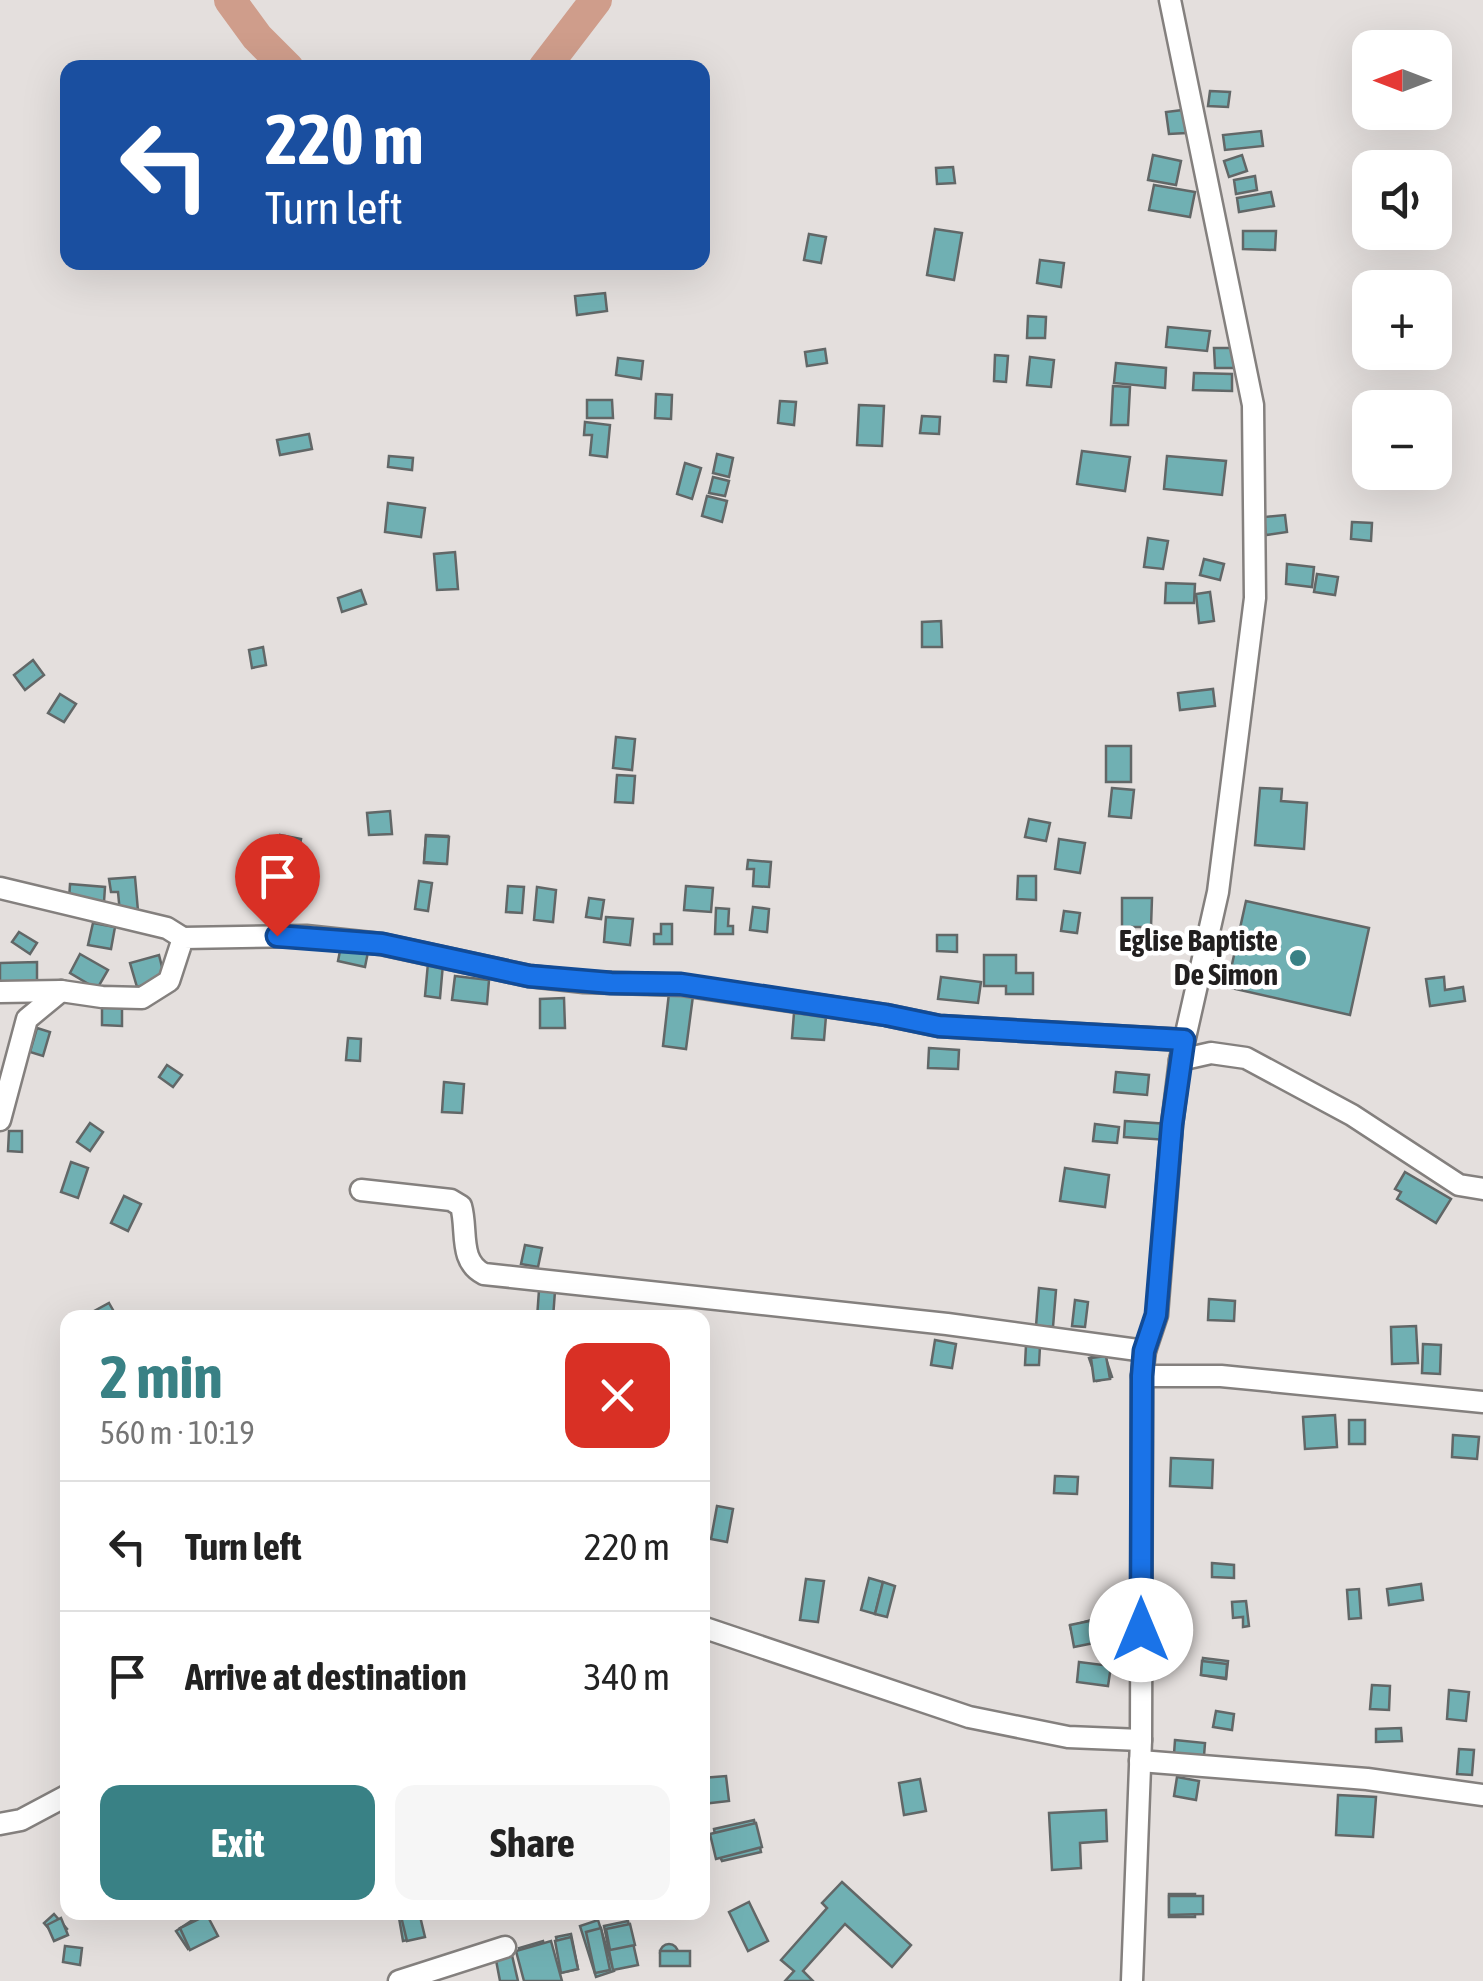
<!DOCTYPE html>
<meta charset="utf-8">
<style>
:root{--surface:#fff;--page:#f6f6f6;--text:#222;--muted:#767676;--line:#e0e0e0;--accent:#398185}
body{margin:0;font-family:"Asap Condensed",sans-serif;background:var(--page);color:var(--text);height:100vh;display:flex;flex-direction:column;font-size:38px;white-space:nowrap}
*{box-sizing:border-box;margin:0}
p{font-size:32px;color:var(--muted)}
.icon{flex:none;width:55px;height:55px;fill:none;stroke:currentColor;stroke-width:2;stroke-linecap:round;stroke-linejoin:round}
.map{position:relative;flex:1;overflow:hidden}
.details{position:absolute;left:60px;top:1310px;width:650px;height:610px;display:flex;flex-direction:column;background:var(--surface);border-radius:20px;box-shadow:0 10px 40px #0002}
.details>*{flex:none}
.top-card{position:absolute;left:60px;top:60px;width:650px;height:210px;border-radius:20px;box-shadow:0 10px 40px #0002;background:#1a4fa0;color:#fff;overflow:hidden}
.needle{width:65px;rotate:270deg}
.controls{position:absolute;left:1352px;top:30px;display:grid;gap:20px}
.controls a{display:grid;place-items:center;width:100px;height:100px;border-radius:20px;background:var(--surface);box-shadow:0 10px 40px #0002;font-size:50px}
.pin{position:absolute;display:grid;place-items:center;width:85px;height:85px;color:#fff;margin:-102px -42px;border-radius:50% 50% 50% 0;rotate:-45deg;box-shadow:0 0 10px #0007}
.pin .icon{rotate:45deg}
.me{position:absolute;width:110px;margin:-55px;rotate:0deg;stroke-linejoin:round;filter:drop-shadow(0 0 8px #0008)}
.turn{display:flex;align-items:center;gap:35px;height:210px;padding:0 40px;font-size:45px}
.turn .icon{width:130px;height:130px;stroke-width:2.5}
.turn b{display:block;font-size:70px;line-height:85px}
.round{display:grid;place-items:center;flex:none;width:105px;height:105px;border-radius:20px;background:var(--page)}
.summary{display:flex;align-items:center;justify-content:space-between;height:170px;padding:0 40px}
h1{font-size:60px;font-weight:700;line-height:75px;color:var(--accent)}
.button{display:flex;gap:20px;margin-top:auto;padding:20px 40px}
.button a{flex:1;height:115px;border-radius:20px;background:var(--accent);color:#fff;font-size:40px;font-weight:700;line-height:115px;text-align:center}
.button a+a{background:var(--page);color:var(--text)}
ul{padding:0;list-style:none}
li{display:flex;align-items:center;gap:30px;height:130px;padding:0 40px;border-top:2px solid var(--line)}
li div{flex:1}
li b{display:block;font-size:38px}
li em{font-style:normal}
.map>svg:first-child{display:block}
</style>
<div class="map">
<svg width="1483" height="1981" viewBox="0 0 1483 1981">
<rect width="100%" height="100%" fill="#e4dfdd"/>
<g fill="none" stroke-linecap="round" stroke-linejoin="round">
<!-- river -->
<g stroke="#cf9d8b" stroke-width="32">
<path d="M230,0L257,37L288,68"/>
<path d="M544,68L596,0"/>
</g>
</g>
<!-- building -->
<g fill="#70b0b3" stroke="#626767" stroke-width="2.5">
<path d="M1210,91L1230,92L1228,107L1208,106Z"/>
<path d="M1183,110L1186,133L1169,134L1166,112Z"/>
<path d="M1261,131L1263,146L1225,150L1223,135Z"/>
<path d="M1153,155L1181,161L1176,185L1148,180Z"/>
<path d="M1242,155L1247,171L1229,177L1224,161Z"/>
<path d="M953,167L955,183L937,184L936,168Z"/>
<path d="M1255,176L1257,190L1236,194L1234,180Z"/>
<path d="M1154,185L1195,192L1190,217L1149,210Z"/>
<path d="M1271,192L1274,206L1239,212L1237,198Z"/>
<path d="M935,229L962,233L954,280L927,275Z"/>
<path d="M1243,231H1276L1275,250L1243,249Z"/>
<path d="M809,234L826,237L821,263L804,260Z"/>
<path d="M1040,260L1064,263L1061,287L1037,283Z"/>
<path d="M605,293L607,311L577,315L575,296Z"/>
<path d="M1028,316L1046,317L1045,338H1027Z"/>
<path d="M1168,327L1210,331L1207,351L1166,347Z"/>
<path d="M1214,348H1233L1234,368H1215Z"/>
<path d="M825,349L827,363L807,366L805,352Z"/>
<path d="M995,355L1008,356L1006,382L994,381Z"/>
<path d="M1030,357L1054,360L1051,387L1027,385Z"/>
<path d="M618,358L643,361L641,379L616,375Z"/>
<path d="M1116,363L1166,368L1165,388L1114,383Z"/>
<path d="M1194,373L1232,374V391L1193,390Z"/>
<path d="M1113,386L1130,387L1128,425H1111Z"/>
<path d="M656,394L672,395L671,419L655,418Z"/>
<path d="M587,400H612L613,418H587Z"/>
<path d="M780,401L796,402L794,425L778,423Z"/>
<path d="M859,405L884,406L882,446L857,445Z"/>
<path d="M922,416L940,417L939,434L920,433Z"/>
<path d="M585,422L610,425L607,457L590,455L592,435H584Z"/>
<path d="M309,434L312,449L280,455L277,440Z"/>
<path d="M1082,451L1130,457L1125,491L1077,484Z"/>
<path d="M717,454L733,458L729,477L713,473Z"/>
<path d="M389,456L413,458L412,470L388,467Z"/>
<path d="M1167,456L1226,461L1222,495L1164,489Z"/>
<path d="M685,463L701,468L692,499L677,494Z"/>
<path d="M713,477L729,481L725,496L709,493Z"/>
<path d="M707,496L727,501L722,522L702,516Z"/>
<path d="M388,503L425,508L421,537L385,532Z"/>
<path d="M1285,515L1287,532L1266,535L1264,517Z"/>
<path d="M1352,522L1372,523L1371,541L1351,539Z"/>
<path d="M1148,538L1168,541L1163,569L1144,567Z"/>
<path d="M455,552L458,589L437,590L434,554Z"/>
<path d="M1204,559L1224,564L1220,580L1200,575Z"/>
<path d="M1287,564L1314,567L1312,587L1286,584Z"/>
<path d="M1317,574L1338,577L1335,595L1314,592Z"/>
<path d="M1166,583L1195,584L1194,603H1165Z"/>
<path d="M361,590L366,604L342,612L338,598Z"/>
<path d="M1210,592L1214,621L1199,623L1196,594Z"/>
<path d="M941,621L942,647H922V622Z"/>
<path d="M263,647L266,665L252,668L249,650Z"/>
<path d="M33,660L44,675L25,690L14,675Z"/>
<path d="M1213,689L1215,706L1180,710L1178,693Z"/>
<path d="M60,694L76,704L64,722L48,713Z"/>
<path d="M616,737L635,739L632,770L613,768Z"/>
<rect x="1106" y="746" width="25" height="36"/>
<path d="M617,775L635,776L633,803L615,802Z"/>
<path d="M1112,788L1134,790L1131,818L1109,816Z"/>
<path d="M1260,788L1282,789L1281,801L1307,803L1304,849L1255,845Z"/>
<path d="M390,811L392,834L369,835L367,813Z"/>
<path d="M1029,819L1050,823L1046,841L1025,837Z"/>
<path d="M280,835L301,839L295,875L274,871Z"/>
<path d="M426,835L448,836L446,864L424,863Z"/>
<path d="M426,836L449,837L447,864L424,862Z"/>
<path d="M1059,839L1085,843L1080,873L1055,869Z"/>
<path d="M748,860L771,862L769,887L753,886L754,869H747Z"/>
<path d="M1018,876H1036V900L1017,899Z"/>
<path d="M135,877L138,911L120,913L118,892H111L109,879Z"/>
<path d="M419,881L432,883L428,911L415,909Z"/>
<path d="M70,884L105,887L104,902L69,900Z"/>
<path d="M508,886L524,887L522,913L506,912Z"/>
<path d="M686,886L713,888L711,912L684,910Z"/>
<path d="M537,887L556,890L553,922L534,920Z"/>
<path d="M589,898L604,900L601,919L586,917Z"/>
<path d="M1122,898H1152L1151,927H1122Z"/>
<path d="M1246,901L1369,928L1350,1015L1227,987Z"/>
<path d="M753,907L769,909L767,932L750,930Z"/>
<path d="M716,908L729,909L728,926H733V934H715Z"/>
<path d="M1064,911L1080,913L1077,933L1061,931Z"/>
<path d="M606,917L633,919L630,945L604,942Z"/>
<path d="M93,923L115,927L111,949L88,945Z"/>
<path d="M661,924H672V944H654V934H661Z"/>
<path d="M19,932L37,943L30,954L12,942Z"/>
<path d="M937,935H957V952L937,951Z"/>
<path d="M341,946L368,952L365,967L338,961Z"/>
<path d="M80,954L108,970L97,989L70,973Z"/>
<path d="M159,955L165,979L137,987L130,963Z"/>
<path d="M984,955H1016V973H1033V994H1006V986H984Z"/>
<path d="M37,962V983L0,985V963Z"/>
<path d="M428,963L443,964L440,998L425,996Z"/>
<path d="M455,976L489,980L487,1004L452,1000Z"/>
<path d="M941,977L981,982L978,1003L938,999Z"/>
<path d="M1444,977L1445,990L1463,987L1465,1001L1430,1006L1426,979Z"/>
<path d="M669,993L693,996L686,1049L663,1046Z"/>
<path d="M564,998L565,1028H540V999Z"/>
<path d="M102,1000H122V1026L102,1025Z"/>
<path d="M794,1013L826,1016L824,1040L792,1038Z"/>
<path d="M37,1028L50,1032L43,1056L30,1052Z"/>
<path d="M348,1038L361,1039L360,1061L346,1060Z"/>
<path d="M929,1048L959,1050L958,1069L928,1068Z"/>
<path d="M167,1065L182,1075L173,1087L159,1077Z"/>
<path d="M1116,1072L1149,1075L1147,1095L1114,1092Z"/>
<path d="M444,1082L464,1084L462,1113L442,1112Z"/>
<path d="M1125,1121L1169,1124L1168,1140L1124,1137Z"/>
<path d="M90,1123L103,1132L90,1151L77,1142Z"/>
<path d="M1095,1124L1119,1127L1117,1143L1093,1141Z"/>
<path d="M9,1131H22V1152L8,1151Z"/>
<path d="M71,1162L88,1168L78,1198L61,1192Z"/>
<path d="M1065,1168L1109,1175L1105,1207L1060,1201Z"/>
<path d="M1405,1172L1451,1199L1436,1223L1397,1199L1401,1192L1395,1189Z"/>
<path d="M124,1196L141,1204L128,1231L111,1223Z"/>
<path d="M525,1245L542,1248L538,1267L521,1264Z"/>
<path d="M1039,1288L1056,1290L1053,1327L1036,1326Z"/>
<path d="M539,1290L555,1291L553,1318H537Z"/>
<path d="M1209,1299L1235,1301L1234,1321L1208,1320Z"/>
<path d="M1075,1300L1088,1302L1085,1327L1072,1326Z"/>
<path d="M109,1303L117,1317L86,1318L85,1316Z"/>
<path d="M1416,1326L1418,1363L1392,1364L1391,1327Z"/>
<path d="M935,1340L956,1344L952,1368L931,1365Z"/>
<path d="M1423,1344L1441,1345L1440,1374L1422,1373Z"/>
<path d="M1026,1345L1040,1346L1039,1365H1025Z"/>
<path d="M1104,1353L1112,1377L1097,1381L1089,1358Z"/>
<path d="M1106,1356L1110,1379L1094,1381L1091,1358Z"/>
<path d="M1335,1415L1337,1447L1305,1449L1303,1417Z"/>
<rect x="1349" y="1420" width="16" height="24"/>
<path d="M1453,1435L1479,1437L1477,1459L1452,1457Z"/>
<path d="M1171,1458L1213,1460L1212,1488L1170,1486Z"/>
<path d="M1055,1476L1078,1477L1077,1494L1054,1493Z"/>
<path d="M717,1506L733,1509L727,1542L711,1539Z"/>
<path d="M1212,1563L1234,1565V1578L1212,1577Z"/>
<path d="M869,1578L883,1582L875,1614L861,1610Z"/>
<path d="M806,1579L824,1581L818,1622L800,1620Z"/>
<path d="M883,1582L895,1586L887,1617L875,1614Z"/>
<path d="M1421,1584L1423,1600L1389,1605L1387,1589Z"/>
<path d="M1359,1589L1361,1618L1349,1619L1347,1590Z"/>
<path d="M1246,1601L1249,1626L1243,1627V1617L1233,1618L1232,1602Z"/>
<path d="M1105,1616L1110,1635L1075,1645L1070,1626Z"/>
<path d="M1109,1617L1114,1639L1074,1647L1070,1625Z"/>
<path d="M1203,1658L1228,1661L1226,1679L1201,1675Z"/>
<path d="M1202,1661L1227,1664L1226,1678L1201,1675Z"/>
<path d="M1079,1662L1111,1666L1108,1686L1077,1682Z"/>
<path d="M1372,1685L1390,1686L1389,1710L1370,1709Z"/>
<path d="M1449,1690L1469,1692L1466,1721L1447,1719Z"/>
<path d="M1216,1711L1234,1714L1232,1730L1213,1727Z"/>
<path d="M1401,1728L1402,1741L1376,1742V1729Z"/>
<path d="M1175,1740L1205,1743L1204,1756L1174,1754Z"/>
<path d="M1459,1749L1474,1750L1472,1775L1457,1774Z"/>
<path d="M726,1776L729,1801L702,1804V1778Z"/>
<path d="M1177,1777L1199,1781L1196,1800L1174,1796Z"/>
<path d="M920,1779L926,1811L904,1815L899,1783Z"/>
<path d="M1338,1795L1376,1797L1373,1837L1336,1835Z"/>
<path d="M1106,1810L1107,1841L1080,1843L1081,1868L1052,1870L1049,1813Z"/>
<path d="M754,1820L761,1852L722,1861L713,1841L716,1840L714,1829Z"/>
<path d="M756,1823L762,1847L716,1859L710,1834Z"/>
<path d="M842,1882L911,1945L892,1967L845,1924L803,1971L813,1981H785L794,1971L781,1960L827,1908L822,1903Z"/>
<rect x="1169" y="1894" width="26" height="23"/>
<path d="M1169,1896H1203V1914L1169,1915Z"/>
<path d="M749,1902L768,1941L748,1951L729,1912Z"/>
<path d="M398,1912H417L421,1937L403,1941Z"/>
<path d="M400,1912H419L425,1937L407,1941Z"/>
<path d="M54,1914L67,1929L57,1938L44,1923Z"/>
<path d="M200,1915L212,1933L188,1949L176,1931Z"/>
<path d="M207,1915L218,1936L190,1950L180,1928Z"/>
<path d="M61,1918L68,1935L54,1941L47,1925Z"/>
<path d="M598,1920L614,1971L596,1977L580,1926Z"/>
<path d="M628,1921L638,1965L613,1970L604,1926Z"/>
<path d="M630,1924L635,1945L610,1950L606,1929Z"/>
<path d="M601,1928L610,1970L595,1973L586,1932Z"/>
<path d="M571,1934L578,1969L564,1972L556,1937Z"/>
<path d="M571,1937L578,1969L561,1973L555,1941Z"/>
<path d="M543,1941L553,1981H527L519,1948Z"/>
<path d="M551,1941L562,1981H524L516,1951Z"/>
<circle cx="669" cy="1953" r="9"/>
<path d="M65,1946L82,1948L80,1965L63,1962Z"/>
<path d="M511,1951L518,1981H500L495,1955Z"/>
<rect x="660" y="1951" width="30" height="15"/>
</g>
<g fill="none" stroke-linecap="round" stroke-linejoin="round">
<defs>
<g id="street">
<path d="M0,888L167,928L183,938"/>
<path d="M0,992L61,991L102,997L142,998L169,981L183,938L306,936L381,944L529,976L584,982L681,985L886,1015L939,1026L1184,1040"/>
<path d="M1180,1060L1211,1053L1246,1058L1352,1115L1459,1185L1483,1189"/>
<path d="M0,1120L27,1019L61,991"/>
<path d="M361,1190L451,1200L461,1206C468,1230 458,1261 484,1274L947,1324L1145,1351"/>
<path d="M1142,1376H1221L1483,1402"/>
<path d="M702,1627L969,1717L1068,1737L1141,1740"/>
<path d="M1140,1761L1367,1779L1483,1795"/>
<path d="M0,1824L21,1820L68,1795"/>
<path d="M399,1981L505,1947"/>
<path d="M1132,1981L1141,1740L1142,1376L1145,1351L1157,1315L1172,1125L1180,1060L1218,892L1255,598L1253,405L1170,0"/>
</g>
</defs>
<!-- street casing -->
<use href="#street" stroke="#84807e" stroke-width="25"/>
<!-- street -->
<use href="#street" stroke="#fff" stroke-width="20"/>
</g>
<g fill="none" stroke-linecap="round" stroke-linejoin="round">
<defs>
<path id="route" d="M277,936L382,944L529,976L611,983L681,984L886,1015L939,1026L1184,1040L1172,1124L1156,1315L1144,1351L1142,1376L1141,1630"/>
</defs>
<!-- route casing -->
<use href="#route" stroke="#114b97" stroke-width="25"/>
<!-- route -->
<use href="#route" stroke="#1a73e8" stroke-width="18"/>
</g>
<!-- markers -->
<circle fill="#398185" stroke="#fff" stroke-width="4" cx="1298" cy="958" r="10"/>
<g text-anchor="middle" stroke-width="9" stroke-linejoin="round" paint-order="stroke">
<!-- poi labels -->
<g font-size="30" font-weight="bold" fill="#211f1f" stroke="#fff" text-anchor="end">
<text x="1278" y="951">Eglise Baptiste<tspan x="1278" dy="34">De Simon</tspan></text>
</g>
</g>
</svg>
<div class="controls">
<a><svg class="needle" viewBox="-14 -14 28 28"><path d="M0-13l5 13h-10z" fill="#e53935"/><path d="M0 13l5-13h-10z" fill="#767676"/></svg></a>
<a><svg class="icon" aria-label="sound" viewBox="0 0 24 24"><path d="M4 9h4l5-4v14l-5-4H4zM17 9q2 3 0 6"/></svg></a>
<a>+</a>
<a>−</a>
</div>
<div class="pin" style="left:277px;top:936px;background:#d93025"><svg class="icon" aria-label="arrive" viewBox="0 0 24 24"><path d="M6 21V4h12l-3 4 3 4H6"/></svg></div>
<svg class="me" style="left:1141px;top:1630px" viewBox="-20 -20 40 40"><circle r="19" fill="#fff"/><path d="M0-13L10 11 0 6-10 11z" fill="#1a73e8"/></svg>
<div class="top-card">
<div class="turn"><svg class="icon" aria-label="left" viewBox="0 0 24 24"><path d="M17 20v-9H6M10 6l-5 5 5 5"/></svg><div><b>220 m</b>Turn left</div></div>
</div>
<section class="details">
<div class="summary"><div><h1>2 min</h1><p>560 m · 10:19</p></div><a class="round" style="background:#d93025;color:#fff"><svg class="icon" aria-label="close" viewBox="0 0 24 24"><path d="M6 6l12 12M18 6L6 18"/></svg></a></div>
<ul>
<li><svg class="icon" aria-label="left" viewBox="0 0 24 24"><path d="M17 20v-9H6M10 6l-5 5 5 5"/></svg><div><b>Turn left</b></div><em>220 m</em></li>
<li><svg class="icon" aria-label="arrive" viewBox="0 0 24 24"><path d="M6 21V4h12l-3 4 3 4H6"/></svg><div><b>Arrive at destination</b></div><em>340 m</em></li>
</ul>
<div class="button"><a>Exit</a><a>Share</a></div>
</section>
</div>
